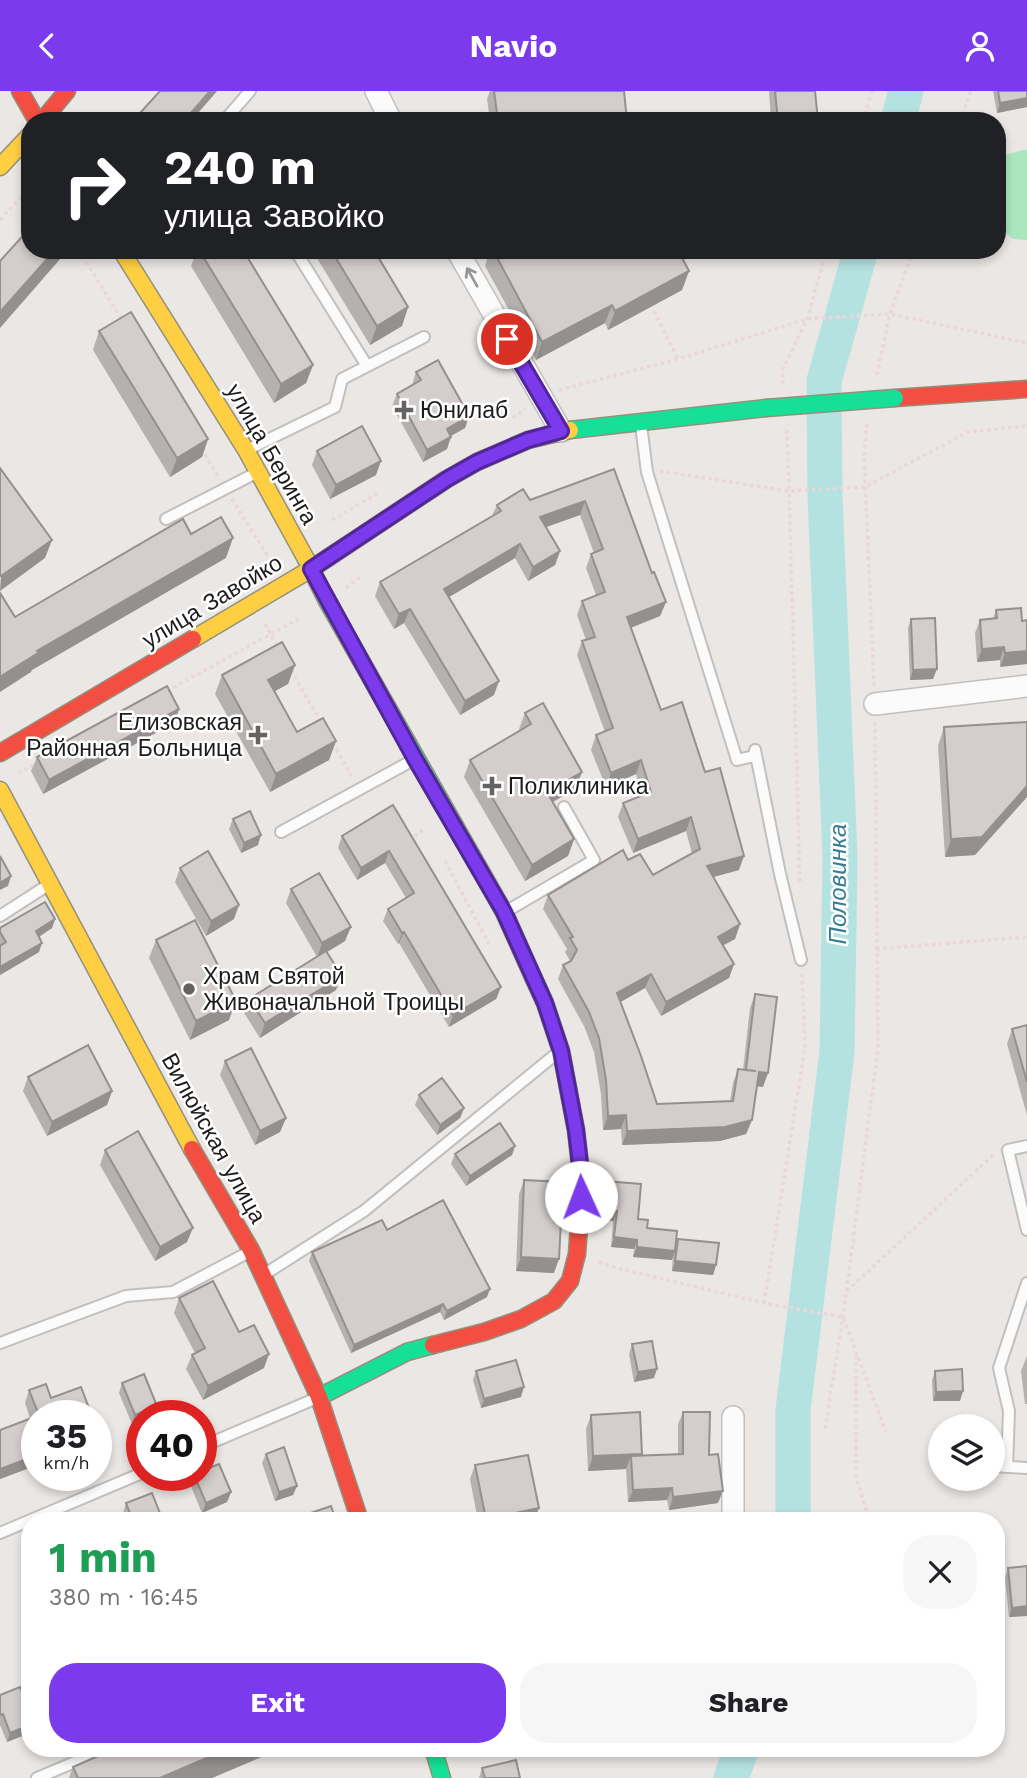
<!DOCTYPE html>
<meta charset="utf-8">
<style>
:root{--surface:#fff;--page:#f6f6f6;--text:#202124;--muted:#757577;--accent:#7c3aed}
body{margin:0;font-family:"Work Sans",sans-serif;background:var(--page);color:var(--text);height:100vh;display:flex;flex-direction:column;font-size:26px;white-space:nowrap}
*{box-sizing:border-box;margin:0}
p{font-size:23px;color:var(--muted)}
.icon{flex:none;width:38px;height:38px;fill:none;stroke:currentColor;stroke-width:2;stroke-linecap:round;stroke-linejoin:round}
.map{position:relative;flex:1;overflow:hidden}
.side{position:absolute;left:21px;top:1421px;width:984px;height:245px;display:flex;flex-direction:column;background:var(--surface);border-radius:28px;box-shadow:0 4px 10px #0003}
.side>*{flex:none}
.guide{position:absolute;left:21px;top:21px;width:985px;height:147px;border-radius:28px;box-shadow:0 4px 10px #0003;background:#202124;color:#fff;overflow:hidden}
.controls{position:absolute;left:928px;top:1323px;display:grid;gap:14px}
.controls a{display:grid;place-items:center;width:77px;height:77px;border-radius:50%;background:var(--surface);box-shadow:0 4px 10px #0003;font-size:35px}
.speed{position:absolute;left:21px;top:1309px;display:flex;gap:14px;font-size:35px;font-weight:700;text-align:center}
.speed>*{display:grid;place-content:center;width:91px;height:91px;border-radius:50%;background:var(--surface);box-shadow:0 4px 10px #0003;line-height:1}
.speed small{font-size:18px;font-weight:400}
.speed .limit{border:10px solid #d22;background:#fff;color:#111}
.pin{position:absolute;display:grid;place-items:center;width:60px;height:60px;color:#fff;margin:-30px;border:4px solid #fff;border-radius:50%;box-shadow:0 2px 7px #0007}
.me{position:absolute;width:77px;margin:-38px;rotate:358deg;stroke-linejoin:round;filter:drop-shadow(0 0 5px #0008)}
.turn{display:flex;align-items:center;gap:24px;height:147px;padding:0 28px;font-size:32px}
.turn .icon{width:91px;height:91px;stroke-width:2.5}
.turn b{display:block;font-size:49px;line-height:60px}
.round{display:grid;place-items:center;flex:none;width:74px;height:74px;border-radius:28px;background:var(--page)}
.overview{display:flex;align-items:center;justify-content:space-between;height:119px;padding:0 28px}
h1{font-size:42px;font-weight:700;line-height:52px;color:#1e9e55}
.primary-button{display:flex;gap:14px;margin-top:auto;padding:14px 28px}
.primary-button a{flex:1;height:80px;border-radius:28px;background:var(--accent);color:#fff;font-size:28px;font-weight:700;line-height:80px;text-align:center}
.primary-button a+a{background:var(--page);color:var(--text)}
header{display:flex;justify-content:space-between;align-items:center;height:91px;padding:0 28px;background:var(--accent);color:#fff;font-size:32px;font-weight:700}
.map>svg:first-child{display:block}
</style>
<header><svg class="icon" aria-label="back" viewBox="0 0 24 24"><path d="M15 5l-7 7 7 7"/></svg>Navio<svg class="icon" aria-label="person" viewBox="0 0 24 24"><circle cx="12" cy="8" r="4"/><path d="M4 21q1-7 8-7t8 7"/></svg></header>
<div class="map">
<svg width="1027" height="1687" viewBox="0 0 1027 1687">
<rect width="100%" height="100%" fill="#eae7e4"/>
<!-- pitch -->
<path fill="#abe6be" d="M1022,59H1027V149L1013,148L998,136V71L1006,64Z"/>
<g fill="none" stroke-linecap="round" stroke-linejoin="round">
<!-- river -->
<g stroke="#b4e2e0" stroke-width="35">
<path d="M898,30L906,0"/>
<path d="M792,1430L793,1421V1319L837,961L840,767L825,406L824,290L861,159"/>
<path d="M731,1687L742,1657"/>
</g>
<defs>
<g id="lane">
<path d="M224,30L250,0"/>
<path d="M295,159L367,275"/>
<path d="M641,334L647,381L737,669L754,665L755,659L780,783L801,869"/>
<path d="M249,358L335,316L342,288L424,246"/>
<path d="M166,428L256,382"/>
<path d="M281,741L415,668"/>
<path d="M507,820L594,769L564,716"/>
<path d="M0,825L48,794"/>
<path d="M1027,1055L1008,1059L1027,1139"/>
<path d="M265,1183L364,1120L556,963"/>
<path d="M0,1252L126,1205L173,1201L249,1161"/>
<path d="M201,1356L317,1307"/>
<path d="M992,1375L1027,1377"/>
<path d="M1007,1376L1009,1320L999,1277L1027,1192"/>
<path d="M0,1442L142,1382"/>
<path d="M37,1687L108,1657"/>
</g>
<g id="street">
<path d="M376,0L391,30"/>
<path d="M457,159L561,340"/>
<path d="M875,613L1027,595"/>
<path d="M730,1430L733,1422V1326"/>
</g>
<g id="fast">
<path d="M570,339L766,317"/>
<path d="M306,468L327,510L504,821L534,888"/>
<path d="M319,1306L407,1261L433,1254"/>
<path d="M433,1657L442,1687"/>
</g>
<g id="slow">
<path d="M0,76L30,44"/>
<path d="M121,159L246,359L306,468"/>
<path d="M193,548L311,478L447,388L477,371L528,349L570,339"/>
<path d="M0,699L192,1058"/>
</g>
<g id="jam">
<path d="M20,0L37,30"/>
<path d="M42,30L67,0"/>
<path d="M895,307L1027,298"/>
<path d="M0,662L193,548"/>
<path d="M192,1058L251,1159L319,1306L360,1430"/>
<path d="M433,1254L484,1241L521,1228L554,1210L570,1190L577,1163L582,1091L576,1039L561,960L545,912L534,888"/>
</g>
</defs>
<!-- lane casing -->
<use href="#lane" stroke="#c1c0bf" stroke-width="14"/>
<!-- street casing -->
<use href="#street" stroke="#c1c0bf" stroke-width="24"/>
<!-- fast casing -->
<use href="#fast" stroke="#95907c" stroke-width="19"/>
<!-- slow casing -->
<use href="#slow" stroke="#95907c" stroke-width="19"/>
<!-- jam casing -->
<use href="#jam" stroke="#95907c" stroke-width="19"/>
<!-- path -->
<g stroke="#ebd7da" stroke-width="3.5" stroke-dasharray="3.5 3.5" stroke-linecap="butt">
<path d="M863,30L872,0"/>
<path d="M960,30L971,0"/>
<path d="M0,129L30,96"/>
<path d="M79,159L122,229"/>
<path d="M654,220L678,268"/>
<path d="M877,284L890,223L913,159"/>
<path d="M783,293L782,280L807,228L827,159"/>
<path d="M559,299L678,268L807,228L890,223L1027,252"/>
<path d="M513,327L525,318"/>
<path d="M867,333L864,362L874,595"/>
<path d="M787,339L789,400L865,396L968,341L1027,335"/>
<path d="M201,358L219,387"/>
<path d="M660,380L789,400L800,793"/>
<path d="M232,408L269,467"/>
<path d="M332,429L378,402"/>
<path d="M346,497L363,484"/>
<path d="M265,533L278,557"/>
<path d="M291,579L322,633"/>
<path d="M167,600L302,526"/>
<path d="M333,652L353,688"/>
<path d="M18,682L38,672"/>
<path d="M414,745L426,737"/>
<path d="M445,770L489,853"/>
<path d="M876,858L1027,846"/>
<path d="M599,1171L613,1176L764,1212L843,1226L886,1341"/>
<path d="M847,1200L993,1064L996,1063"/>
<path d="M764,1212L805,957L802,882"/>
<path d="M856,1264V1386L870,1430"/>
<path d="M825,1338L843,1226L878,958L875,630"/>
</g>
<!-- lane -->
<use href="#lane" stroke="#fcfbfb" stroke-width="10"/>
<!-- street -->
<use href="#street" stroke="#fcfbfb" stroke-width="21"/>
<!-- fast -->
<use href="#fast" stroke="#16e098" stroke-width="16"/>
<!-- slow -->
<use href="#slow" stroke="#ffcf43" stroke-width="16"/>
<!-- jam -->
<use href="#jam" stroke="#f24e42" stroke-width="16"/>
<defs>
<path id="fast-bridge" d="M766,317L895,307"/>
</defs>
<!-- fast-bridge casing -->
<use href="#fast-bridge" stroke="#95907c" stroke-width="19" stroke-linecap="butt"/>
<!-- fast-bridge -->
<use href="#fast-bridge" stroke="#16e098" stroke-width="16"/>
</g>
<!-- wall -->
<g fill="#b5b1af">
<path d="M160,0H217L191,30H138L141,21Z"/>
<path d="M490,0H624L627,30H490L487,8Z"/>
<path d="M769,0H815L818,30H771Z"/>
<path d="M993,0H1027V16L997,22Z"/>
<path d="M197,159H243L313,274L306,292L274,312L191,175Z"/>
<path d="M312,159H374L408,216L402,235L370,254Z"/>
<path d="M490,159H708L680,162L689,180L682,199L608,239L605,232L536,269L485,175Z"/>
<path d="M99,240L208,348L202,366L170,386L93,259Z"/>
<path d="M416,281L469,325L465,337L450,345L447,358L423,371L392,315L397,303L412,294Z"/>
<path d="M317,360L376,384L330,408L312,374Z"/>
<path d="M614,378L652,482L666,511L660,525L631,537L661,619L705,681L739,779L713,786L740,833L735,848L723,854L734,873L729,887L661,925L645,897L620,911L657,1013L730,1010L733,992L738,978L743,979L750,917L755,903L763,996L757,995L752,1029L746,1043L720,1050L622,1054L621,1038L603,1039L601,1003L594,961L584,935L558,888L563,874L570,870L565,861L567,858L543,818L548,804L628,769L653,784L692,763L686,740L633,762L618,726L623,712L642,704L636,683L606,696L591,659L596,644L605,641L577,564L582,550L586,549L577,524L582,510L596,504L586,477L591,463L594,462L580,424L546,436L560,460L555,474L528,490L515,467L449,506L494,604L460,624L404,532L394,538L375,505L380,491L492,425L497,414L530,409Z"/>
<path d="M996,519L1022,530L1000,576V569L977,571L975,542L980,529L993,528Z"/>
<path d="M911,528L933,588L910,589L908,537Z"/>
<path d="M295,574L288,593L275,600L297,641L336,650L329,669L270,701L215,603L222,584Z"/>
<path d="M179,618L174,632L43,703L31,680L37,666Z"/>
<path d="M525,622L576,698L552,711L574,748L568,765L525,790L464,686L470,669L520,639L519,638Z"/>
<path d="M1027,631V706L975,764L945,766L938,655L944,636Z"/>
<path d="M393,714L501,896L496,908L449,936L399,852L398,853L383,830L388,818L406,807L385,772L357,789L338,757L342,745Z"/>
<path d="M233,728L258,754L241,762L229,738Z"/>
<path d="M180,777L234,828L206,845L175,791Z"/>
<path d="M291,798L345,850L327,861L336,899L260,947L244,922L249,908L317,866L286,812Z"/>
<path d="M55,828L52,837L39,846V861L0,884V837Z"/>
<path d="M156,849L229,929L190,949L149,867Z"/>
<path d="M1027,934V1024L1007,953L1012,938Z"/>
<path d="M225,970L286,1027L280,1041L255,1054L220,984Z"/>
<path d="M28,986L112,1000L107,1014L47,1045L23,1000Z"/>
<path d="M419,1004L464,1017L460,1027L437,1044L415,1014Z"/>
<path d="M515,1055L512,1064L466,1095L451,1073L455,1063Z"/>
<path d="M105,1059L187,1151L155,1170L100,1074Z"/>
<path d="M524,1089L554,1182L516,1180L519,1103Z"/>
<path d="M604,1090L638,1128L647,1137L676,1153L678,1148L716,1174L713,1184L672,1180L673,1164L672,1169L633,1166L634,1158L611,1156L613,1130L598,1128L600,1100Z"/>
<path d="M387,1139L487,1206L444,1229L440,1221L351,1262L309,1170L312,1161Z"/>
<path d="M179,1207L264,1277L203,1309L186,1278L192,1264L195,1262L174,1222Z"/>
<path d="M632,1253L654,1287L634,1291L629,1263Z"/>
<path d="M1027,1265V1313H1025L1021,1280Z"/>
<path d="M476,1280L521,1306L481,1317L473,1289Z"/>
<path d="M935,1280L960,1310H933L932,1289Z"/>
<path d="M122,1292L153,1324L142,1325V1329L132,1333L119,1302Z"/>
<path d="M81,1296L37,1325V1374L0,1388V1339L30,1327L25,1312L29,1299L51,1307Z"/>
<path d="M683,1321L709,1364L718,1412L669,1419L667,1409L628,1411L626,1378L588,1380L586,1338L591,1324L642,1363L641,1365L678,1363V1333Z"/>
<path d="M266,1363L293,1404L275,1410L262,1372Z"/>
<path d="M475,1374L534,1430H478L470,1388Z"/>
<path d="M193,1384H201L231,1401L227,1411L202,1422L190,1393Z"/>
<path d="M126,1412L163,1430H126L123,1422Z"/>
<path d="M1027,1475V1525L1009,1526L1005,1487L1008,1477Z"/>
<path d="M0,1604L30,1620V1642L7,1651L0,1634Z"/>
<path d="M116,1657H282L212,1687H69L73,1676Z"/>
<path d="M482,1677L520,1687H479Z"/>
</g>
<!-- shaded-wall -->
<g fill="#94908f">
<path d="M210,0H217L191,30H184Z"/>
<path d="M1027,7V16L997,22L1000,12Z"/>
<path d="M55,159H68L0,237V221Z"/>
<path d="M680,159H708L679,162Z"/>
<path d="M689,180L682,199L608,239L615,220Z"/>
<path d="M612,214L605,232L536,269L542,251Z"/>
<path d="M408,216L402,235L370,254L377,235Z"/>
<path d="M313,274L306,292L274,312L281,293Z"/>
<path d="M469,325L465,337L442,350L447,338Z"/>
<path d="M451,346L447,358L423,371L427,359Z"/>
<path d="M208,348L202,366L170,386L177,367Z"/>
<path d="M381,370L376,384L330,408L336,394Z"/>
<path d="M585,410L580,424L535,440L540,426Z"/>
<path d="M233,447L226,467L32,579L31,581L0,601V586L37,560Z"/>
<path d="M52,449L45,467L0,500L1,485Z"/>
<path d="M520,453L515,467L439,512L444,498Z"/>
<path d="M560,460L555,474L528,490L533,476Z"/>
<path d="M666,511L660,525L622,540L627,526Z"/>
<path d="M410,518L404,532L394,538L399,523Z"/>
<path d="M1004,556L1000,569L977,571L982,558Z"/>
<path d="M1027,560V573L1000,576L1005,562Z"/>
<path d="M295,574L288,593L262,607L268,589Z"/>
<path d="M937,578L933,588L910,589L913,579Z"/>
<path d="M499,590L494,604L460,624L465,610Z"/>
<path d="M179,618L174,632L43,703L49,689Z"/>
<path d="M336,650L329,669L270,701L276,683Z"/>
<path d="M641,669L636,683L606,696L611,682Z"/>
<path d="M582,681L576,698L540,718L547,701Z"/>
<path d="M1027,695V706L975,764L945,766L951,748Z"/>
<path d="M691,726L686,740L633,762L638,748Z"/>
<path d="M261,744L258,754L241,762L244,752Z"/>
<path d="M574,748L568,765L525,790L532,774Z"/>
<path d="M389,760L385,772L357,789L361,777Z"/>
<path d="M744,765L739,779L702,789L707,775Z"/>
<path d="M11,785L8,795L0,799V792Z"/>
<path d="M239,814L234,828L206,845L211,830Z"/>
<path d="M55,828L52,837L32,850L36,840Z"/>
<path d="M740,833L735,848L713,860L718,846Z"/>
<path d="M351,836L345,850L317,867L322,852Z"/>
<path d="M404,841L399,852L398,853L402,842Z"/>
<path d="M42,852L39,861L0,884V876Z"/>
<path d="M734,873L729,887L661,925L666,911Z"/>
<path d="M651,883L645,897L612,916L617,902Z"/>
<path d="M342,885L336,899L260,947L265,932Z"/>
<path d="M501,896L496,908L449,936L453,924Z"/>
<path d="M236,910L229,929L190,949L196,930Z"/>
<path d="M759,981L768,982L763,996L754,995Z"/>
<path d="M112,1000L107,1014L47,1045L52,1031Z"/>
<path d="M464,1017L460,1027L437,1044L440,1034Z"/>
<path d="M626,1024L621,1038L603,1039L608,1025Z"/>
<path d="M286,1027L280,1041L255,1054L260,1040Z"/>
<path d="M752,1029L746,1043L720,1050L622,1054L627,1040Z"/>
<path d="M515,1055L512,1064L466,1095L470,1085Z"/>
<path d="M601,1119L617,1120L613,1130L598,1128Z"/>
<path d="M193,1137L187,1151L155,1170L160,1156Z"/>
<path d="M614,1146L637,1149L634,1158L611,1156Z"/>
<path d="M637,1156L675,1160L672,1169L633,1166Z"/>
<path d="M521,1166L559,1168L554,1182L516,1180Z"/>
<path d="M675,1170L716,1174L713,1184L672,1180Z"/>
<path d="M490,1198L487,1206L444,1229L447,1220Z"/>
<path d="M443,1213L440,1221L351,1262L354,1254Z"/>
<path d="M269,1263L264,1277L203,1309L208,1295Z"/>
<path d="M657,1278L654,1287L634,1291L638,1281Z"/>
<path d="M524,1296L521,1306L481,1317L484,1308Z"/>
<path d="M963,1300L960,1310H933L936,1301Z"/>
<path d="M157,1315L153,1324L142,1325V1329L132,1333L135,1324Z"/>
<path d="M642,1363L637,1377L631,1365L626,1378L588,1380L593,1365Z"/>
<path d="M37,1364V1374L0,1388V1378Z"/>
<path d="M297,1395L293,1404L275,1410L279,1401Z"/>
<path d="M672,1397L667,1409L628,1411L633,1399Z"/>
<path d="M723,1400L718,1412L669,1419L673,1406Z"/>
<path d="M231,1401L227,1411L202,1422L206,1412Z"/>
<path d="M539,1417L534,1430H485L486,1428Z"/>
<path d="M1027,1515V1525L1009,1526L1012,1517Z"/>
<path d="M30,1634V1642L7,1651L10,1642Z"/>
<path d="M230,1657H282L212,1687H160Z"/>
<path d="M923,1657H955L922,1661Z"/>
</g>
<!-- building -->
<g fill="#d3cecc" stroke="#94908f" stroke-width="2">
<path d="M160,0H210L184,30H151L141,21Z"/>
<path d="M494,0H624L627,30H498Z"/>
<path d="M775,0H815L818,30H778Z"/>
<path d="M998,0H1027V7L1000,12Z"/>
<path d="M30,137V159H55L0,221V170Z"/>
<path d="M199,159H243L313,274L281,293Z"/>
<path d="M331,159H374L408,216L377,235Z"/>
<path d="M493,159H678L689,180L615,220L612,214L542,251Z"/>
<path d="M131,221L208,348L177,367L99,240Z"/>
<path d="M438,269L469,325L447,338L451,346L427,359L397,303L421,289L416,281Z"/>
<path d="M362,335L381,370L336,394L317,360Z"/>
<path d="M0,377L52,449L1,485L0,484Z"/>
<path d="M614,378L652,482L654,481L666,511L627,526L661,619L682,611L705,681L720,677L744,765L707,775L740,833L718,846L734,873L666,911L651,883L617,902L641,965L657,1013L733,1010L738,978L756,980L746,979L755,903L777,906L768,982L759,981L752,1029L725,1036L627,1040L626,1024L608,1025L606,989L599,947L589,921L563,874L571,870L577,859L570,847L573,846L548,804L623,759L628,769L640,763L653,784L700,758L691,726L638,748L623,712L651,701L641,669L611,682L596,644L613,637L582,550L595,546L582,510L605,501L591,463L603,458L585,410L540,426L560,460L533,476L520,453L444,498L499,590L465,610L410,518L399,523L380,491L501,420L497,414L523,398L530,409Z"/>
<path d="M221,426L233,447L37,560L38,562L0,586V502L15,526L183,428L191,443Z"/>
<path d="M1021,517L1022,530L1027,529V560L1005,562L1004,556L982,558L980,529L997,527L996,519Z"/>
<path d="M935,527L937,578L913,579L911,528Z"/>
<path d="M282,551L295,574L268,589L297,641L323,627L336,650L276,683L222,584Z"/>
<path d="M167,595L179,618L49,689L37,666Z"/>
<path d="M543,612L582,681L547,701L574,748L532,774L470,669L531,633L525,622Z"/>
<path d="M1027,631V695L982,746L951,748L944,636Z"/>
<path d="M393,714L501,896L453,924L404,841L402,842L388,818L414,802L389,760L361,777L342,745Z"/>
<path d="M250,720L261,744L244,752L233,728Z"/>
<path d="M208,760L239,814L211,830L180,777Z"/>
<path d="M0,765L11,785L0,792Z"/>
<path d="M319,782L351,836L322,852L291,798Z"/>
<path d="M45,811L55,828L36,840L42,852L0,876V855L6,851L0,841V837Z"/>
<path d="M195,829L236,910L196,930L156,849Z"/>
<path d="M326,860L342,885L265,932L249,908Z"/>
<path d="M1027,934V991L1012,938Z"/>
<path d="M88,954L112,1000L52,1031L28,986Z"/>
<path d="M251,957L286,1027L260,1040L225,970Z"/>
<path d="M442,987L464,1017L440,1034L419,1004Z"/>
<path d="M500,1032L515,1055L470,1085L455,1063Z"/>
<path d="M138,1040L193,1137L160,1156L105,1059Z"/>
<path d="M524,1089L563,1091L559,1168L521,1166Z"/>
<path d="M604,1090L641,1093L638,1128L648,1129L647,1137L677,1140L675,1160L637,1156V1149L614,1146L617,1120L601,1119Z"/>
<path d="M443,1109L490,1198L447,1220L443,1213L354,1254L312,1161L382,1129L387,1139Z"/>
<path d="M678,1148L719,1152L716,1174L675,1170Z"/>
<path d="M213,1190L239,1241L254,1234L269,1263L208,1295L192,1264L205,1257L179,1207Z"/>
<path d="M652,1250L657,1278L638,1281L632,1253Z"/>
<path d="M516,1269L524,1296L484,1308L476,1280Z"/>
<path d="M962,1278L963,1300L936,1301L935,1280Z"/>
<path d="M144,1283L157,1315L135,1324L122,1292Z"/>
<path d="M46,1293L51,1307L81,1296L92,1325H37L39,1324L29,1299Z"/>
<path d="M640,1321L642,1363L593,1365L591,1324Z"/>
<path d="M683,1321H710L709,1364L718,1363L723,1400L673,1406L672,1397L633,1399L631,1365L683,1363Z"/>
<path d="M37,1325V1364L0,1378V1339Z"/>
<path d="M284,1356L297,1395L279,1401L266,1363Z"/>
<path d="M528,1364L539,1417L486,1428L475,1374Z"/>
<path d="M219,1373L231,1401L206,1412L194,1384H201V1380Z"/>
<path d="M152,1402L163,1430H133L126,1412Z"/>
<path d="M331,1415L336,1430H294L293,1428Z"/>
<path d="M1027,1475V1515L1012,1517L1008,1477Z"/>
<path d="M20,1596L30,1620V1634L10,1642L3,1623L0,1624V1604Z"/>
<path d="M116,1657H230L160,1687H78L73,1676Z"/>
<path d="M516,1669L520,1687H485L482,1677Z"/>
</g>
<!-- one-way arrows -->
<defs><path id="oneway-shaft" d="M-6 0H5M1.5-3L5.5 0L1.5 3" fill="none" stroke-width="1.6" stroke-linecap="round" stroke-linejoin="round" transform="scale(1.75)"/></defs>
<use stroke="#979797" href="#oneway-shaft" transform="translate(472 186) rotate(-119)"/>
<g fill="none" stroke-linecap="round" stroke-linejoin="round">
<defs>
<path id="route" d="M507,248L561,340L528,349L477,371L447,388L311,478L415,668L504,821L545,912L561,960L576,1039L582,1091L581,1106"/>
</defs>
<!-- route casing -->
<use href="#route" stroke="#51269a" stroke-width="18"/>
<!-- route -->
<use href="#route" stroke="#7c3aed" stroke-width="12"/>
</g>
<!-- markers -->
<g fill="#646362" stroke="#fff" stroke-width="2.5">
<path d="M400.5 308.5h7v7h7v7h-7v7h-7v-7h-7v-7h7z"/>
<path d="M254.5 633.5h7v7h7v7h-7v7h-7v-7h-7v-7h7z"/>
<path d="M488.5 684.5h7v7h7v7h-7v7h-7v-7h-7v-7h7z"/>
<circle cx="189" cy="898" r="7"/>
</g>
<g text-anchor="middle" stroke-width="5" stroke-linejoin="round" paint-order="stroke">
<!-- poi labels -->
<g font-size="23" fill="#1c1c1c" stroke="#fff" text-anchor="start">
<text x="420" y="327">Юнилаб</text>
<text x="242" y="639" text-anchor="end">Елизовская<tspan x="242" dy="26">Районная Больница</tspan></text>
<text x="508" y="703">Поликлиника</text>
<text x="203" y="893">Храм Святой<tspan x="203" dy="26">Живоначальной Троицы</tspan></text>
</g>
<!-- street labels -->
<g font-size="23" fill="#1c1c1c" stroke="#fff">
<text transform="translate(272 363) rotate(60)" y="8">улица Беринга</text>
<text transform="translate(212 510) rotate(-31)" y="8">улица Завойко</text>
<text transform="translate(214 1047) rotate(61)" y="8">Вилюйская улица</text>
</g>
<!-- water labels -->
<g font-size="24" font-style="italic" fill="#377c93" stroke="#fff">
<text transform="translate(838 793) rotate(-90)" y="8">Половинка</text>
</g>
</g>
</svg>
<div class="controls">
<a><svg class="icon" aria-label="layers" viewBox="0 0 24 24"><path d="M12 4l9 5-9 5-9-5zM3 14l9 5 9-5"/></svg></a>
</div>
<div class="speed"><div>35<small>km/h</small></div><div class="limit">40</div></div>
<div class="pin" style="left:507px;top:248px;background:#d93025"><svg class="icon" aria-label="arrive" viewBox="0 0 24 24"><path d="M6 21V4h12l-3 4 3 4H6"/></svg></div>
<svg class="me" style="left:581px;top:1106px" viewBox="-20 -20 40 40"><circle r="19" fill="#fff"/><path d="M0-13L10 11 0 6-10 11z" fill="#7c3aed"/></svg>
<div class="guide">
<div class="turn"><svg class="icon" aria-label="right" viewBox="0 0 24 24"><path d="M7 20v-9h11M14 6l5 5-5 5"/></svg><div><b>240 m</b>улица Завойко</div></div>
</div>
<section class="side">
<div class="overview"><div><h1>1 min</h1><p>380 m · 16:45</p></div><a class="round"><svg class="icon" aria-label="close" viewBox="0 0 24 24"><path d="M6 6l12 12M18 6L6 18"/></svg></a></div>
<div class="primary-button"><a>Exit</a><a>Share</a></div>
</section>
</div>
